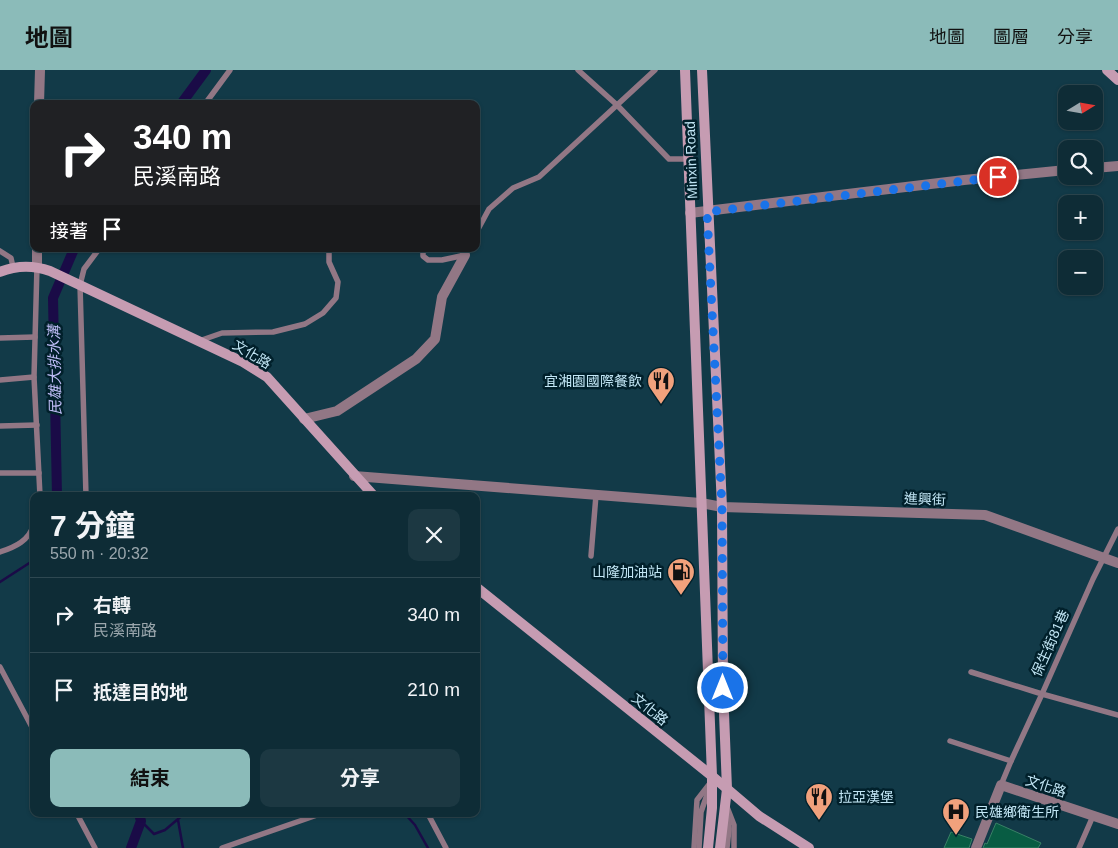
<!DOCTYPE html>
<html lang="zh-TW">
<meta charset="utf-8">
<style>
:root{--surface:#0e2c36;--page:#1c3842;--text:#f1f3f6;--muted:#9ba7ad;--line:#2e4851;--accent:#8bbbb9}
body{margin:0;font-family:Arial,"Noto Sans TC",sans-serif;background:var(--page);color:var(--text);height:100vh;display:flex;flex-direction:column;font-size:19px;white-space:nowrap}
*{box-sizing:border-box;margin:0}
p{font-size:16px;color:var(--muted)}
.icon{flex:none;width:28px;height:28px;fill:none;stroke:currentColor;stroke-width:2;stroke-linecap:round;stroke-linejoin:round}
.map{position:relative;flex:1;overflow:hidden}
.panel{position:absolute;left:30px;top:422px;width:450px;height:325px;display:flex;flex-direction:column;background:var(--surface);border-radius:10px;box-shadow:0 1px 4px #0004,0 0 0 1px var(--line)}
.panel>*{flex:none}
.banner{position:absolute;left:30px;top:30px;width:450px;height:152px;border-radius:10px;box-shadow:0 1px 4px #0004,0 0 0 1px var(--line);background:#202124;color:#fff;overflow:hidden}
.needle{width:32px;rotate:79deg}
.buttons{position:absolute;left:1058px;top:15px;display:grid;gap:10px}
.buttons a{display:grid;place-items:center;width:45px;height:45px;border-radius:10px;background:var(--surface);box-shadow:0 1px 4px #0004,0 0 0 1px var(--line);font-size:25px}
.pin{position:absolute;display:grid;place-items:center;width:42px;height:42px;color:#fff;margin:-21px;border:2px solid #fff;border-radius:50%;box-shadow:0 1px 5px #0007}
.me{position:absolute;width:55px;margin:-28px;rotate:0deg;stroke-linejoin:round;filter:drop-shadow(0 0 4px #0008)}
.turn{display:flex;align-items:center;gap:18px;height:105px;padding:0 20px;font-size:22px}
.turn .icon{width:65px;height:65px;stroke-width:2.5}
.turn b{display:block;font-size:35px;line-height:42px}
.then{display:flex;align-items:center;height:48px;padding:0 20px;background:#0003;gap:10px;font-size:19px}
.round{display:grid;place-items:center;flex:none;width:52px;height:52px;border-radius:10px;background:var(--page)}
.overview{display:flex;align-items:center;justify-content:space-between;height:85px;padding:0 20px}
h1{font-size:30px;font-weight:700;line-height:38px}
.button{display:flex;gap:10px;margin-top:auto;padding:10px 20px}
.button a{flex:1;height:58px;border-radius:10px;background:var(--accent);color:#111;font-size:20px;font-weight:700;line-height:58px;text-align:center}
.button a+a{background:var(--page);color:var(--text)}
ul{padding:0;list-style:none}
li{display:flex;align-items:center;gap:15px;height:75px;padding:0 20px;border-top:1px solid var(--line)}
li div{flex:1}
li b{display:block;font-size:19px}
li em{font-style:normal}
header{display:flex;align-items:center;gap:30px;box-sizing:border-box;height:70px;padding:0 25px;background:var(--accent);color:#111}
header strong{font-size:24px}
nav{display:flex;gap:28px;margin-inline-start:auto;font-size:18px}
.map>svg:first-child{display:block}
</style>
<header>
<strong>地圖</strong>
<nav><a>地圖</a><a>圖層</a><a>分享</a></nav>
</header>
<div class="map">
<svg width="1118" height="778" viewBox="0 0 1118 778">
<rect width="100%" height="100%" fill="#123a48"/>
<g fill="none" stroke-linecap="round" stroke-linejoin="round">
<!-- stream -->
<g stroke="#1a0b47" stroke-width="2.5">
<path d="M0,512L34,490"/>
<path d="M405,744L415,755L428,778"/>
<path d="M178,750L183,778"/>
<path d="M141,751L154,764L165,760L184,744"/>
</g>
<!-- canal -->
<g stroke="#1a0b47" stroke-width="10">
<path d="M181,34L206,0"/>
<path d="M57,426L53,228L74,179"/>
<path d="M131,778L141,751L139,744"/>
</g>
</g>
<!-- building -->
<g fill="#085c43" stroke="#398166">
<path d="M996,753L1041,773L1038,778H983L985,773L987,774Z"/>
<path d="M951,762L972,769L969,778H944Z"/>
</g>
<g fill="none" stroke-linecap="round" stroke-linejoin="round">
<!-- lane -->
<g stroke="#927785" stroke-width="5.5">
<path d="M578,0L617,35L669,89H689"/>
<path d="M205,34L230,0"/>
<path d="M476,163L489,139L513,118L539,107L655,0"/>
<path d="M423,179V186L428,190H442L465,185L468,179"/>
<path d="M0,181L11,188L13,197"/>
<path d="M37,196L34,307L40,426"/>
<path d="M0,268L35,267"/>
<path d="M199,271L222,263L273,262L305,254L323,243L336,228L338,212L329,192V179"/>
<path d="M0,310L34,307"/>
<path d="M0,356L37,355"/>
<path d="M0,403H39"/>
<path d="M86,426L80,215L84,199L99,179"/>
<path d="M1118,459L1093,509L1042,624L1118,645"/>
<path d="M0,482C15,477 29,471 34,454"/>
<path d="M591,486L596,425"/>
<path d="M0,597L34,661"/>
<path d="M971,602L1042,624L1011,691"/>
<path d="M950,671L1011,691L1001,715"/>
<path d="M727,737L734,755V778"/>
<path d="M77,744L95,778"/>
<path d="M428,744L446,778"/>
<path d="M222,778L320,744"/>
<path d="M694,778L697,730L711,712"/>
<path d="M699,778L701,742L709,719"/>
<path d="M727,778L729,759L727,745"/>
<path d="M1079,778L1093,746"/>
</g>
<!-- street -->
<g stroke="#927785" stroke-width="10">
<path d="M39,34L40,0"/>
<path d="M1094,98L1118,96"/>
<path d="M690,143L964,110L1066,100"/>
<path d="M37,196V179"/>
<path d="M304,349L337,341L416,289L435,269L442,227L465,185"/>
<path d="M354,406L701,433L722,437L985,445L1118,493"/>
<path d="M976,778L1001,715L1118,754"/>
</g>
<!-- secondary -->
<g stroke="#c69cb2" stroke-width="10">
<path d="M685,0L712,706V738L708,778"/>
<path d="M702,0L722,437L723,618L727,719L720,778"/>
<path d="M1107,0L1118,10"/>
<path d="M0,202C17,195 33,195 50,201L243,292L267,307L374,426"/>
<path d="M476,517L712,706L759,746L809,778"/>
</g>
</g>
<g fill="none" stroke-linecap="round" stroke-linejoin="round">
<!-- route -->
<path stroke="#1a73e8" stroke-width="9" stroke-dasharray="0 16.2" d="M723,618L722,437L707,142L998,107"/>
</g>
<!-- icons -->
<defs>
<symbol id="restaurant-pin" viewBox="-11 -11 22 30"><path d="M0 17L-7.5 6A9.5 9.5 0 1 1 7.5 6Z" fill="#f1a17c" stroke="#01202b"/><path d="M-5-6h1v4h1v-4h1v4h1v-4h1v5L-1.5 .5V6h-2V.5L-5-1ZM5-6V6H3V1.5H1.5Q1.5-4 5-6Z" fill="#111"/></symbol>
<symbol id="fuel-pin" viewBox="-11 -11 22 30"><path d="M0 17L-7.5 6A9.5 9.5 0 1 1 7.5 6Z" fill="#f1a17c" stroke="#01202b"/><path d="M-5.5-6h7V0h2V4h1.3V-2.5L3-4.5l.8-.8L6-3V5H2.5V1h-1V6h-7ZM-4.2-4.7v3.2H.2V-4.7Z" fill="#111"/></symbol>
<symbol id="hospital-pin" viewBox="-11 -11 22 30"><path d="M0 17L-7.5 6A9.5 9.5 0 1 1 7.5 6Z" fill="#f1a17c" stroke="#01202b"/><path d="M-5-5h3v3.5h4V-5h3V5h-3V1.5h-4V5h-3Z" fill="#111"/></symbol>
</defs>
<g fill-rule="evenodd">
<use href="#restaurant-pin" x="645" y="295" width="32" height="43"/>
<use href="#fuel-pin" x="665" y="486" width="32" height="43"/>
<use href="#restaurant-pin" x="803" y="711" width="32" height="43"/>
<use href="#hospital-pin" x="940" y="726" width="32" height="43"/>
</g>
<g text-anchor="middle" stroke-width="5" stroke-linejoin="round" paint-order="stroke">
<!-- street labels -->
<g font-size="14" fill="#c2e6f5" stroke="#01202b">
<text transform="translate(691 90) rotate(-92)" y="5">Minxin Road</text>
<text transform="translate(252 284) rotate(31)" y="5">文化路</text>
<text transform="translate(925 429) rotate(2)" y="5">進興街</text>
<text transform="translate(1050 573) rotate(-66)" y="5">保生街81巷</text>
<text transform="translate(650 639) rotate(39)" y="5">文化路</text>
<text transform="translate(1046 716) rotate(18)" y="5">文化路</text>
</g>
<!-- poi labels -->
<g font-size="14" fill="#c2e6f5" stroke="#01202b" text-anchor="end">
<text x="642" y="316">宜湘園國際餐飲</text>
<text x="662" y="507">山隆加油站</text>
<text x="838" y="732" text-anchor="start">拉亞漢堡</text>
<text x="975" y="747" text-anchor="start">民雄鄉衛生所</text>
</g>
<!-- water labels -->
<g font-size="15" font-style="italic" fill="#bdbbf4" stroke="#01202b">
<text transform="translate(55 300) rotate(-91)" y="5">民雄大排水溝</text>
</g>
</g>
</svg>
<div class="buttons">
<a><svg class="needle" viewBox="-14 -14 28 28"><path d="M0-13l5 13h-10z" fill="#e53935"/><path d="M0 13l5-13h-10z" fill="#9ba7ad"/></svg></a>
<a><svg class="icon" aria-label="search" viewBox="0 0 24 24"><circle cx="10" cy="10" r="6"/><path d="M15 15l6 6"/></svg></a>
<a>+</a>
<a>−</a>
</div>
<div class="pin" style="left:998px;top:107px;background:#d93025"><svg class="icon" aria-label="arrive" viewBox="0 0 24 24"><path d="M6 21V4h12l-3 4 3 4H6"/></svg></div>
<svg class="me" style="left:723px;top:618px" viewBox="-20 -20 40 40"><circle r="17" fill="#1a73e8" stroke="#fff" stroke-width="3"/><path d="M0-11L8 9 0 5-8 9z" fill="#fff"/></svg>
<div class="banner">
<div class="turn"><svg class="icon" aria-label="right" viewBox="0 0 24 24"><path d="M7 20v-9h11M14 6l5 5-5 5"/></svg><div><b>340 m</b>民溪南路</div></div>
<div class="then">接著<svg class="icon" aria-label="arrive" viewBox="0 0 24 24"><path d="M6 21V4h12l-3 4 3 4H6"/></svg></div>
</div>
<section class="panel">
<div class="overview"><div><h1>7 分鐘</h1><p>550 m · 20:32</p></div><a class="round"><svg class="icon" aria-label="close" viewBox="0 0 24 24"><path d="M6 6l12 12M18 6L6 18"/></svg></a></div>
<ul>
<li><svg class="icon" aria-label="right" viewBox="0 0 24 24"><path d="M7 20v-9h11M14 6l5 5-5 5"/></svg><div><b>右轉</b><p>民溪南路</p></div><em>340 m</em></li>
<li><svg class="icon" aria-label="arrive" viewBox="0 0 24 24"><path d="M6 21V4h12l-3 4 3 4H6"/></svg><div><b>抵達目的地</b></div><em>210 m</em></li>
</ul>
<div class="button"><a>結束</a><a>分享</a></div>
</section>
</div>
